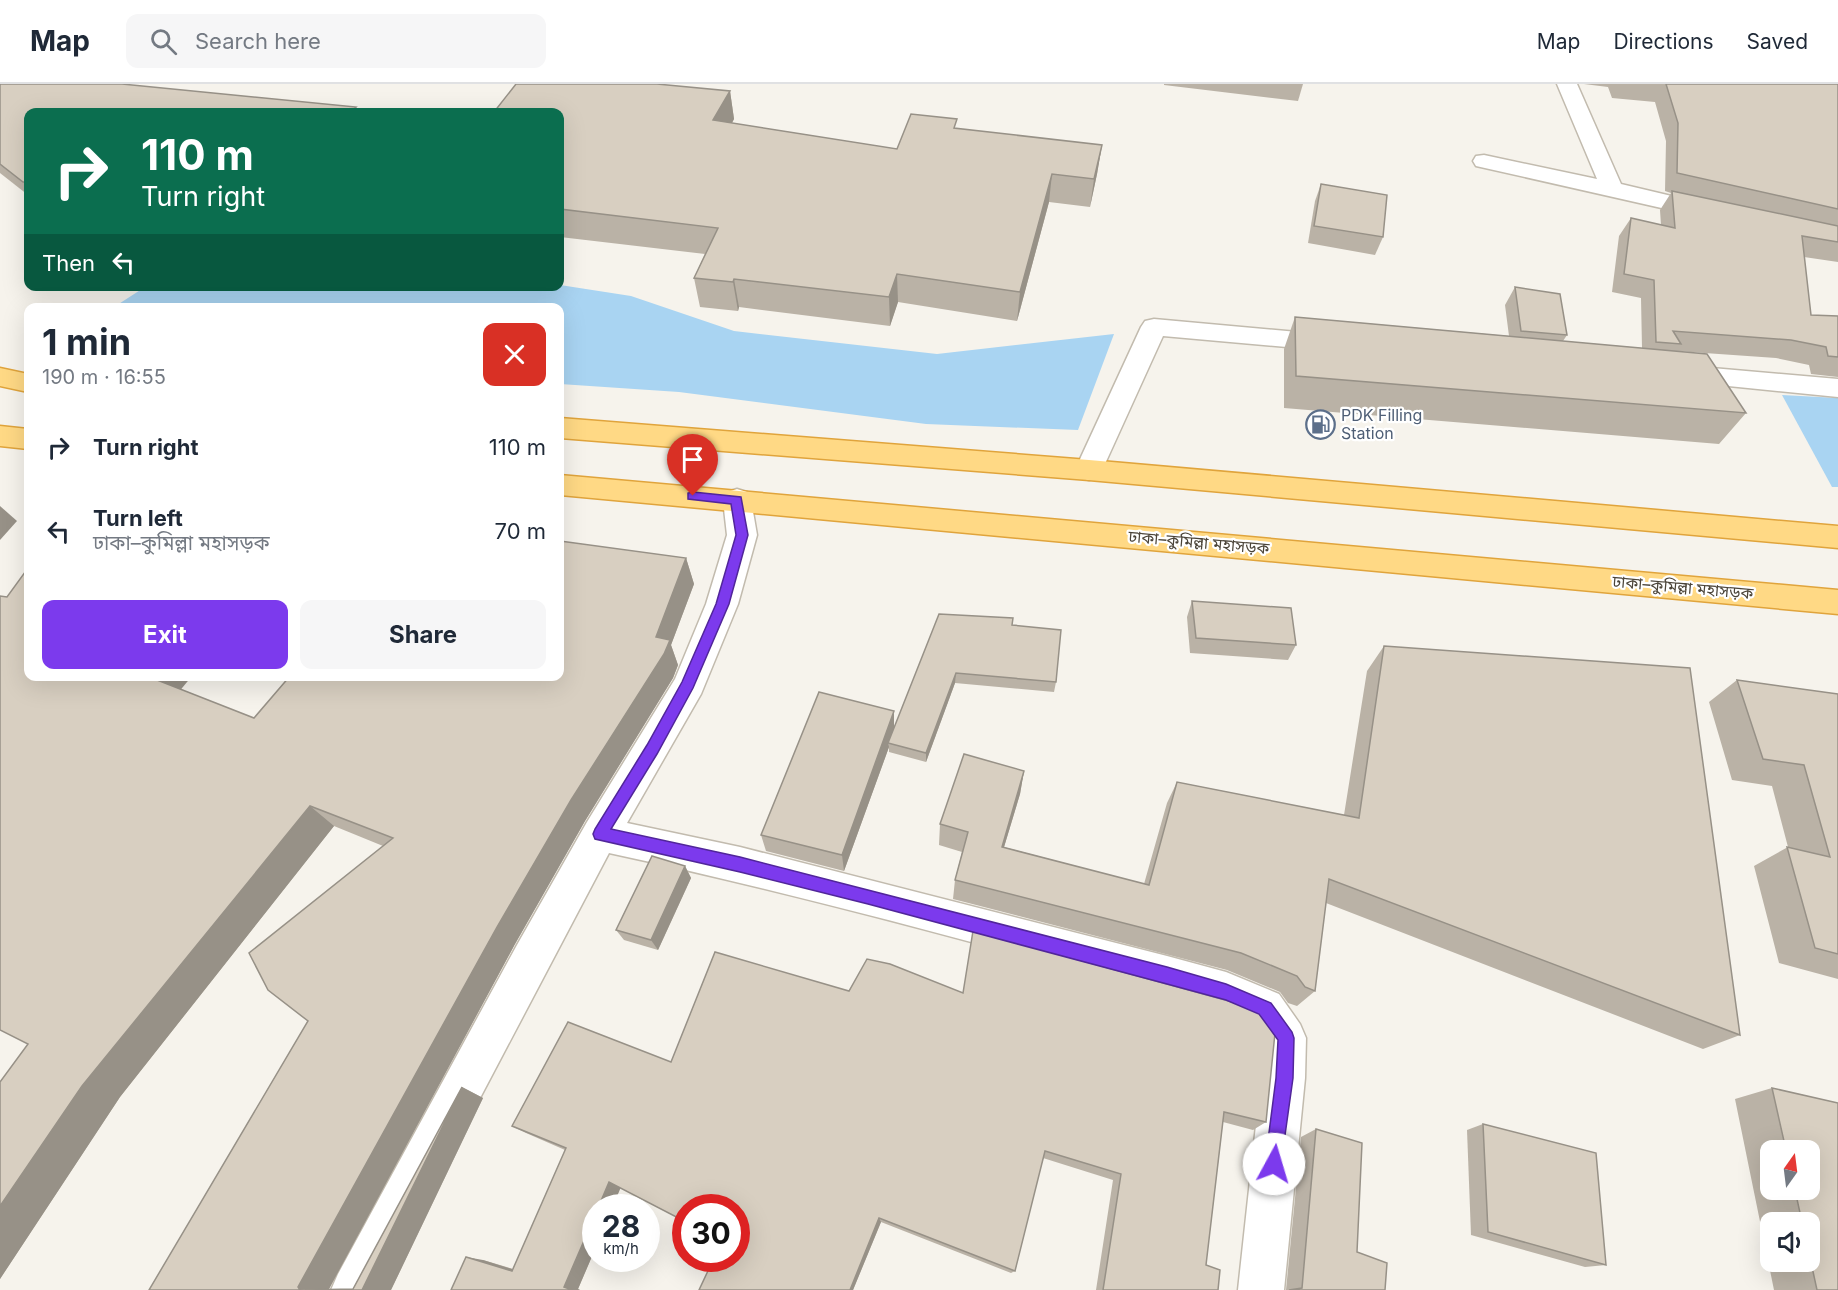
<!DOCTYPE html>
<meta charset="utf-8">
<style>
:root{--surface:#fff;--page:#f6f6f7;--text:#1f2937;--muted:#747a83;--line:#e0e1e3;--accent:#7c3aed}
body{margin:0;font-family:Inter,"Noto Sans Bengali",sans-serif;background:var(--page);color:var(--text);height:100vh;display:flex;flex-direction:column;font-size:22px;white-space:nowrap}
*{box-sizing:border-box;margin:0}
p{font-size:20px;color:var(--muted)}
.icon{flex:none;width:33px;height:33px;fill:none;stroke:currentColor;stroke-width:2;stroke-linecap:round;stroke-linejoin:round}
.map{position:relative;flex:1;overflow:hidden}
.sheet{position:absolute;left:24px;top:219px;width:540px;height:378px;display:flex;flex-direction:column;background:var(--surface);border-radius:12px;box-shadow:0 6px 24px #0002}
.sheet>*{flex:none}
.guide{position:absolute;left:24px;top:24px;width:540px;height:183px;border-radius:12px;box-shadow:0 6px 24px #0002;background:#0b6e4f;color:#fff;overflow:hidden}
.needle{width:39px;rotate:14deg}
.buttons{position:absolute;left:1760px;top:1056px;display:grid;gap:12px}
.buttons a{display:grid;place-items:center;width:60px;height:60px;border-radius:12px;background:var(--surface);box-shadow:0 6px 24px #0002;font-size:30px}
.speed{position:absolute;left:582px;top:1110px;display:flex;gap:12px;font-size:30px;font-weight:700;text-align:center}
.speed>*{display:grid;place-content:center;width:78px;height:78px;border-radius:50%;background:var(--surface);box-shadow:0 6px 24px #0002;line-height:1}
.speed small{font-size:15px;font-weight:400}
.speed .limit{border:9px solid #d22;background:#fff;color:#111}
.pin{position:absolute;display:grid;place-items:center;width:51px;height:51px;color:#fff;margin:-62px -26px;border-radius:50% 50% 50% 0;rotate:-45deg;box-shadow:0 0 6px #0007}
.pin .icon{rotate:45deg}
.me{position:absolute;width:66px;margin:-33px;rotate:6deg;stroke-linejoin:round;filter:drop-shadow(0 0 4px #0008)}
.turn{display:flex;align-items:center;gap:21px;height:126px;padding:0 18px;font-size:27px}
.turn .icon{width:78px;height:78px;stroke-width:2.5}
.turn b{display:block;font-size:42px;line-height:51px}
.then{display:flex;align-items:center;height:57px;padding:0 18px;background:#0003;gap:12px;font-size:22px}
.round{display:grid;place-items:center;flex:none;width:63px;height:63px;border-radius:12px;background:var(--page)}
.head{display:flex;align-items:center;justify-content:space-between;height:102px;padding:0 18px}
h1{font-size:36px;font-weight:700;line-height:45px}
.button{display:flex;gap:12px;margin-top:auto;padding:12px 18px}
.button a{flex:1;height:69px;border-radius:12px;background:var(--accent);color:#fff;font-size:24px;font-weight:700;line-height:69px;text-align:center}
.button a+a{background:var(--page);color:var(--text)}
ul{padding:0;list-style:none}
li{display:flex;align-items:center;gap:18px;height:84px;padding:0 18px}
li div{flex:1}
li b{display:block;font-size:22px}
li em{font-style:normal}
header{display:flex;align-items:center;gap:36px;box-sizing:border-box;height:84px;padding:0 30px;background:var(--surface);border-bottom:2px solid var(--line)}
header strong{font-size:28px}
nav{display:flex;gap:33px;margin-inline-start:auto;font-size:21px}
.search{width:420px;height:54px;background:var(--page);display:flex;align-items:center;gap:15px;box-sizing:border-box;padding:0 21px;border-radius:12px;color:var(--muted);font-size:22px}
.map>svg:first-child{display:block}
</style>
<header>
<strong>Map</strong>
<div class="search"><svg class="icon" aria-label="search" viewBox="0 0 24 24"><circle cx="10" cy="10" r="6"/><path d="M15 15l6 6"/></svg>Search here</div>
<nav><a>Map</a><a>Directions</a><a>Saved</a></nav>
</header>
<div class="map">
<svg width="1838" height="1206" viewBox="0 0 1838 1206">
<rect width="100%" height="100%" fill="#f6f3ec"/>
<!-- water -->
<g fill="#a9d4f2">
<path d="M560,201L631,212L734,247L937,270L1114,250L1078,346L926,340L679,308L560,300V224L114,223L145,203L560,202Z"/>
<path d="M1782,311L1838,314V403H1832Z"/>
</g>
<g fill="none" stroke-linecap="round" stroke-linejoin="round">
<defs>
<g id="minor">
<path d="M1557,0H1577L1621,100L1718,123L1721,128L1718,133L1710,135L1476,82L1473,77L1476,72L1484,71L1597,95Z"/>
<path d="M1154,235L1331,251L1340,253L1344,259L1340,265L1331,267L1163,252L1099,393L1089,396L1079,393L1075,386L1141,243L1145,237Z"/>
<path d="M1678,281L1838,295V313L1669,296L1665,290L1669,284Z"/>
<path d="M737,405L747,408L751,416L757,451L738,520L701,610L627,739L740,763L1167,872L1226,888L1279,910L1300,940L1306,954L1305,994L1284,1206H1238L1265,959L1251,938L1226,928C1021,871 817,814 609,769L379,1206H331L338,1190L517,861L587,738L675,595L706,520L727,451L723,416L727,408Z"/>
</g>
<g id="trunk">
<path d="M0,284L28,290V308L0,302Z"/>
<path d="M560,334L1089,376L1838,442V464L1089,396L560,354Z"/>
<path d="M0,342L28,345V365L0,362Z"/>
<path d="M560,391L1838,506V530L560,411Z"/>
</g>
</defs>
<!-- minor casing -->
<use href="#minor" stroke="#c2bbae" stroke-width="3"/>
<!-- trunk casing -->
<use href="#trunk" stroke="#e0a43c" stroke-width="3"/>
<!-- minor -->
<use href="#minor" fill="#fff" fill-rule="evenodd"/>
<!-- trunk -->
<use href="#trunk" fill="#ffd985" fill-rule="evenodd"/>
</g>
<!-- wall -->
<g fill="#bab2a6" fill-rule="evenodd">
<path d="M0,0L28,28V111L0,89Z"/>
<path d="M1164,0H1303L1298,17L1164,1Z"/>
<path d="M1584,0H1838V178L1804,173L1811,231L1838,232V293L1811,290L1809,281L1776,274L1676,267L1746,329L1719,360L1284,324V265L1295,233L1509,252L1505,221L1515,203L1567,251L1563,257L1642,264L1641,214L1612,208L1619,152L1631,134L1661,141L1660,126L1671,109L1665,107L1666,57L1655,18L1612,14L1608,3Z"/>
<path d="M730,7L734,35L732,39L897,65L957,45L1102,61L1097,90L1090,123L1049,118L1017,237L898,218L890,242L739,223L738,227L700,223L694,194L705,170L560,153V28Z"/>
<path d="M1321,100L1383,153L1375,171L1308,159L1315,117Z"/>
<path d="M686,474L694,500L671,561L678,581L673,594L585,737L515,860L329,1205H353L462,1003L483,1014L391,1206H149L308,937L383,762L334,742L120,1013L0,1195V998L28,960L181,606L254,634L560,592Z"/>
<path d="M1192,517L1296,561L1288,576L1190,569L1187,533Z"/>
<path d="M939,530L1012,541L1056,598L1054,608L955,599L926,678L889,668V663L844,787L766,767L761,751L894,644Z"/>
<path d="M1384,562L1740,951L1703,965L1326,819L1315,907L1297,922L1288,919L1280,908L1227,886L953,815L955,796L962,768L939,761L940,740L1024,687L1020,710L1004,763L1144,800L1167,719L1177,698L1344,731L1367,587Z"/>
<path d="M1737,596L1838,610V895L1779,879L1754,782L1788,763L1772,702L1732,696L1709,618Z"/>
<path d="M685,782L691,794L658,866L624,856L616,846Z"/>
<path d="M715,868L1266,1038L1253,1046L1223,1038L1206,1181L1218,1206H1096L1113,1096L1043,1074L1015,1187L1011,1189L881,1138L853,1206H699L736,1174V1124L620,1104L612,1124H596V1163L578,1205L580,1206H451L483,1176L513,1185L565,1066L526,1049L512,1042L671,978Z"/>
<path d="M1772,1004L1838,1019V1206H1774L1735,1015ZM1770,1066H1809V1106H1770ZM1770,1138H1809V1178H1770Z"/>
<path d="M1483,1040L1606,1181L1585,1183L1471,1151L1467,1046Z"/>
<path d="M1316,1045L1357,1168L1385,1206H1286L1301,1053Z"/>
</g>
<!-- shaded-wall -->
<g fill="#979187">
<path d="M730,7L734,35L718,64L713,36Z"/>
<path d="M356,23L358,28H350Z"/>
<path d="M1102,61L1097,90L1090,123L1094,95Z"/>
<path d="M1052,90L1049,118L1017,237L1020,208Z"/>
<path d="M897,190L898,218L890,242L889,213Z"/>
<path d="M734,195L739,223L738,227L733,198Z"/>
<path d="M0,422L17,437L0,456Z"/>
<path d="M686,474L694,500L671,561L678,581L673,594L585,737L515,860L329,1205L300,1206L298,1203L656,553Z"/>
<path d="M956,589L955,599L926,678V669Z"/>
<path d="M146,592H192L173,615Z"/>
<path d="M894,627V646L888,659L889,663L844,787L842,771Z"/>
<path d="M1024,687L1020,710L998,783L1002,763Z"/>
<path d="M310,722L334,742L120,1013L0,1195V1122L82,1002Z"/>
<path d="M685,782L691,794L658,866L651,856Z"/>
<path d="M462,1003L483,1014L391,1206H362Z"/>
<path d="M609,1098L621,1103L612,1124H598Z"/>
<path d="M596,1129V1163L578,1205L580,1206H572L564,1203Z"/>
<path d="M879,1134L881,1138L853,1206H850Z"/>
<path d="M466,1173L483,1176L528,1190L512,1187Z"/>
</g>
<!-- building -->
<g fill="#d8cfc1" stroke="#979187" stroke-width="1.5">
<path d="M0,0H122L356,23L350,28H28V98H23L0,80Z"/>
<path d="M516,0H657L730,7L713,36L897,65L911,30L957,35L954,44L1102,61L1094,95L1052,90L1020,208L897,190L889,213L734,195L733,198L694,194L718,144L560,125V28H494Z"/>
<path d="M1666,0H1838V125L1677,89L1678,39Z"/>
<path d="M1321,100L1387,111L1383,153L1314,142Z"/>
<path d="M1672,107L1838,142V158L1802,152L1811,231L1838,232V273L1828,272L1826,263L1791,256L1673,247L1681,260L1656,258L1654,196L1624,190L1631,134L1675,144Z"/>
<path d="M1515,203L1560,210L1567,251L1521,247Z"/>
<path d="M1295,233L1707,270L1746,329L1296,292Z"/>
<path d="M560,457L686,474L656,553L670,556L664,570L571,716L497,843L298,1203L300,1206H149L308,937L268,906L249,869L393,754L310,722L82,1002L0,1122V998L28,960L0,946V512L7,513L28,484V592H147L254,634L290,592H560Z"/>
<path d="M1192,517L1291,524L1296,561L1196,554Z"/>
<path d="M939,530L1013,534L1012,541L1061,546L1056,598L956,589L926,669L888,659Z"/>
<path d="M1384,562L1690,584L1740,951L1329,795L1315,907L1305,903L1297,892L1241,869L955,796L968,748L940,740L964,670L1024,687L1002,763L1149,801L1177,698L1359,734Z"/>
<path d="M1737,596L1838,610V870L1815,864L1787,763L1830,773L1804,681L1763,675Z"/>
<path d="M819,608L894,627L842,771L761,751Z"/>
<path d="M652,772L685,782L651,856L616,846Z"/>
<path d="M973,847L1236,919L1261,929L1275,949L1266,1038L1224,1028L1206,1181L1220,1186L1218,1206H1103L1121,1090L1045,1067L1015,1187L879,1134L850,1206H699L714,1174H736V1124H686V1138L609,1098L598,1124H596V1129L564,1203L572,1206H451L466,1173L512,1187L566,1064L512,1042L568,938L671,978L715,868L849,907L867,875L890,880L963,909Z"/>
<path d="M462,1003L362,1206H305L353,1205Z"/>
<path d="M1772,1004L1838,1019V1206H1817L1809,1169V1138H1802L1795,1106H1809V1066H1786Z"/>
<path d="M1483,1040L1596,1069L1606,1181L1488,1148Z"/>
<path d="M1316,1045L1362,1059L1357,1168L1387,1179L1385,1206H1289L1302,1204Z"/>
</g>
<!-- route -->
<path fill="#7c3aed" stroke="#51269a" stroke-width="1.5" d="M693,408L741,413L748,451L729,520L693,604L657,670L611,745L740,773L1167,883L1226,900L1271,919L1292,948L1294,954L1293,994L1280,1087L1274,1089L1267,1087L1265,1080L1276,994L1278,956L1259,930L1226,916L1167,900L868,820L740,788L595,755L593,750L595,745L647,661L682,598L716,520L736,451L731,420L688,415V409Z"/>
<!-- icons -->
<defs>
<symbol id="fuel-ring" viewBox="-11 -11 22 22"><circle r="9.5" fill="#fff" stroke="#5c6f8a" stroke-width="1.5"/><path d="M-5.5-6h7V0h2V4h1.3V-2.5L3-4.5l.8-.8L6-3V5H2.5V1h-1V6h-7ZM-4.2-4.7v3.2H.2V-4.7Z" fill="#5c6f8a"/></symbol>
</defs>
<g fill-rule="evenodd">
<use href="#fuel-ring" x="1304" y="324" width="33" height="33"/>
</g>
<g text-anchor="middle" stroke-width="4.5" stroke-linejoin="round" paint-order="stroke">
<!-- service labels -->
<g font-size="16" fill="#4e5e75" stroke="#fff" text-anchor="start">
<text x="1341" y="337">PDK Filling<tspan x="1341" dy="18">Station</tspan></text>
</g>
<!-- street labels -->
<g font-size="16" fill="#4b4439" stroke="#fff">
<text transform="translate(1199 458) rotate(5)" y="6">ঢাকা–কুমিল্লা মহাসড়ক</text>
<text transform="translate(1683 503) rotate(5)" y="6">ঢাকা–কুমিল্লা মহাসড়ক</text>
</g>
</g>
</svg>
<div class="buttons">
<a><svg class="needle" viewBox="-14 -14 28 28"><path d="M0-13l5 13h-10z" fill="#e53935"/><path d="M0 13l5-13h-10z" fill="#747a83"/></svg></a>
<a><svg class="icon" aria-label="sound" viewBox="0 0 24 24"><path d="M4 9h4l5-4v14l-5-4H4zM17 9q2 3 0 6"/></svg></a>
</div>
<div class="speed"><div>28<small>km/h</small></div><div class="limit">30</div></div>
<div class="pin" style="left:693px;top:412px;background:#d93025"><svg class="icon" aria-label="arrive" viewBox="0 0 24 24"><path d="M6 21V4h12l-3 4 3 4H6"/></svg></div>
<svg class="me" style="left:1274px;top:1080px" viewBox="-20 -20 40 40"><circle r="19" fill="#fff"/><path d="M0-13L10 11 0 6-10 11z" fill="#7c3aed"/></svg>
<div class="guide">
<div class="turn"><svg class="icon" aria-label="right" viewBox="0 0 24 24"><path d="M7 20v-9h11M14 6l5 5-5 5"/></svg><div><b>110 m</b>Turn right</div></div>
<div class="then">Then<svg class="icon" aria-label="left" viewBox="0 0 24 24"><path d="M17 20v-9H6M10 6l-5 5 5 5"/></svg></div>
</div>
<section class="sheet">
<div class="head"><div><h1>1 min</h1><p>190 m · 16:55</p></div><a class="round" style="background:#d93025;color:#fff"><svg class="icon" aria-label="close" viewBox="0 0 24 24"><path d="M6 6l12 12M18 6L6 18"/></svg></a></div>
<ul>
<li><svg class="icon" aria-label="right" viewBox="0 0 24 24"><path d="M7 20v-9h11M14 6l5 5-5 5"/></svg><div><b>Turn right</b></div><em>110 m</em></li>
<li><svg class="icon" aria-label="left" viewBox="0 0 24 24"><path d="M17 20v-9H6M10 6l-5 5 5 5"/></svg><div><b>Turn left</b><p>ঢাকা–কুমিল্লা মহাসড়ক</p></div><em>70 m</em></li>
</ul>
<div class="button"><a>Exit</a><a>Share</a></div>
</section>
</div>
